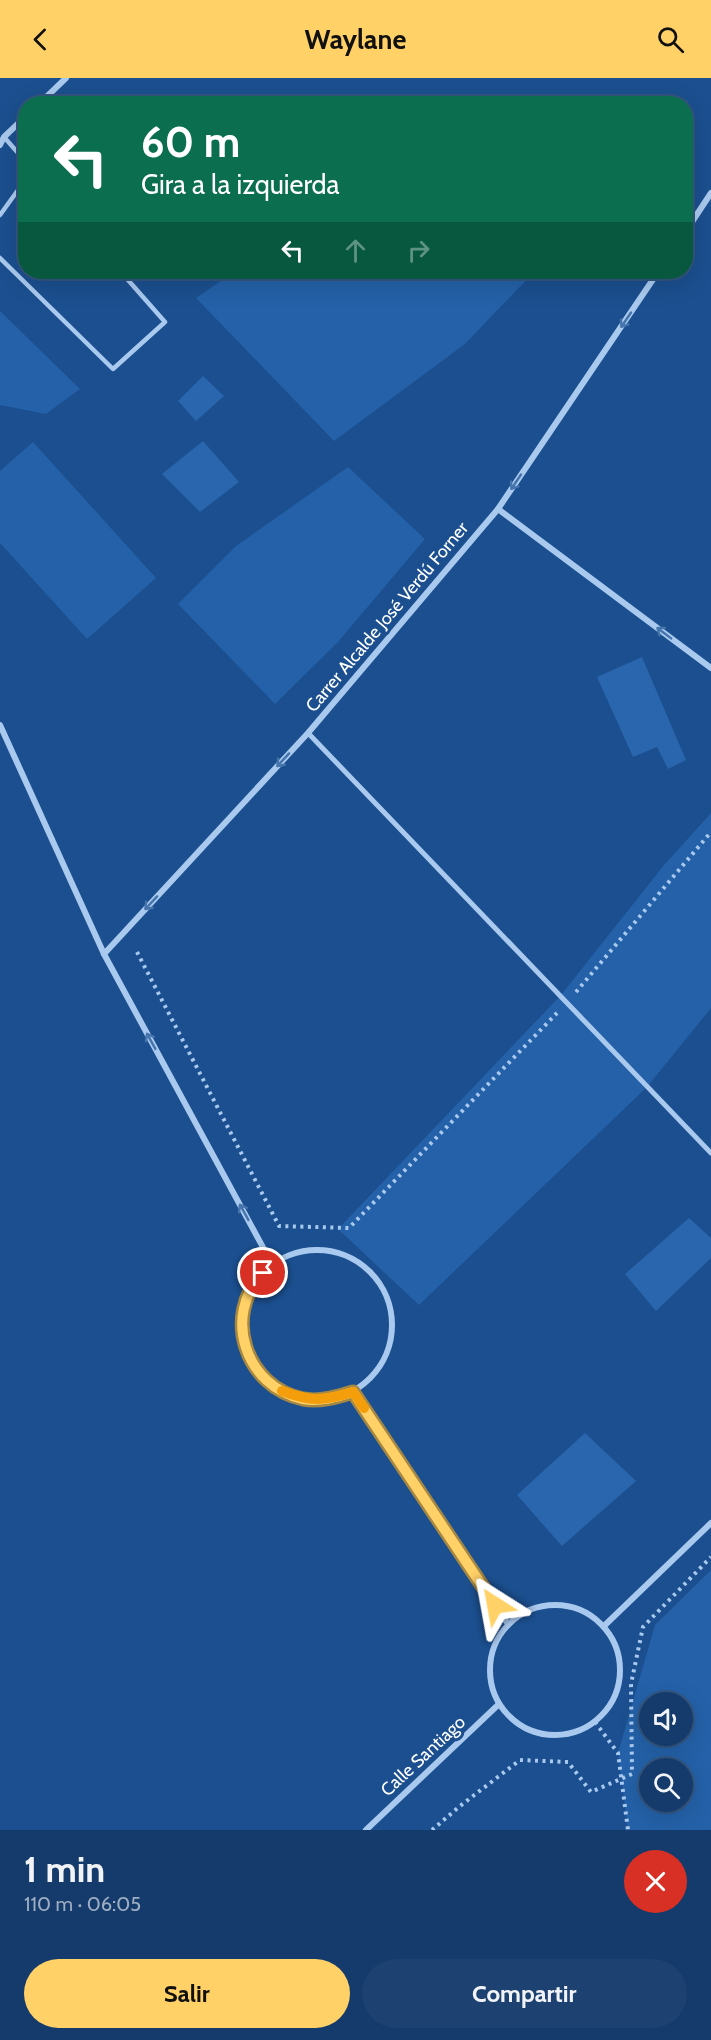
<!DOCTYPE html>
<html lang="es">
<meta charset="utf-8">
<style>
:root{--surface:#143b6b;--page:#1d4271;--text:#f1f3f6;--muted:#9dadc1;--line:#33557e;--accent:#ffd166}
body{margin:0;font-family:Cabin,sans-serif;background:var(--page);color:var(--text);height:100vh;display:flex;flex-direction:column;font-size:22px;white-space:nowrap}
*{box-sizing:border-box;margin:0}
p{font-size:20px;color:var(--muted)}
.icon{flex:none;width:33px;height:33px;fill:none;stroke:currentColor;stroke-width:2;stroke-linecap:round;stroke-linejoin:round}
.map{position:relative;height:1752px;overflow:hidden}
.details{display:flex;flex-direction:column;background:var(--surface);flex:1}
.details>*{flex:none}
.top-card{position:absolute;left:18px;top:18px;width:675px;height:183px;border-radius:24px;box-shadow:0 6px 24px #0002,0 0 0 2px var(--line);background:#0b6e4f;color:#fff;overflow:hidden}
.fabs{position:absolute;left:639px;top:1614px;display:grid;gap:12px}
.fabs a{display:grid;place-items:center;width:54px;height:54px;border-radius:50%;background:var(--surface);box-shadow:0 6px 24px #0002,0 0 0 2px var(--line);font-size:30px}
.pin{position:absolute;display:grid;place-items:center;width:51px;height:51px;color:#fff;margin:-26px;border:3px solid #fff;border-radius:50%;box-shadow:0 2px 6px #0007}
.me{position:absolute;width:66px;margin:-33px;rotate:326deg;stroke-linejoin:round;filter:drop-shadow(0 0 4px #0008)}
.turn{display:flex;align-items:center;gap:21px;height:126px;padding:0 24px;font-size:27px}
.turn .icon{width:78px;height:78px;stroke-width:2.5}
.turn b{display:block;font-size:42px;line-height:51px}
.lanes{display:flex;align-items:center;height:57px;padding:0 24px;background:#0003;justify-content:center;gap:30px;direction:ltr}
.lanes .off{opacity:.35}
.round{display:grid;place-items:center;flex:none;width:63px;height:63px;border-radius:32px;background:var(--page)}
.overview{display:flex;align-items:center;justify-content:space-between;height:102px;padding:0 24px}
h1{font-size:36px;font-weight:700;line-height:45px}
.primary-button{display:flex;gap:12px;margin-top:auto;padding:12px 24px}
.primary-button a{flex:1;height:69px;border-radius:36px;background:var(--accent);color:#111;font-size:24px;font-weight:700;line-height:69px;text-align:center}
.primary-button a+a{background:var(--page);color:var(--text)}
header{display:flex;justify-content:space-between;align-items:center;height:78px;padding:0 24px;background:var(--accent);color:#111;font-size:27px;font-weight:700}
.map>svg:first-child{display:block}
</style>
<header><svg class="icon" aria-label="back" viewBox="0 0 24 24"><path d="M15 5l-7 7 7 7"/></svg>Waylane<svg class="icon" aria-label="search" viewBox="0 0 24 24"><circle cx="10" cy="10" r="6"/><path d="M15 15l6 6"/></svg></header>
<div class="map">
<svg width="711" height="1752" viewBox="0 0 711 1752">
<rect width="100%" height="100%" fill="#1b4f8f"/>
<!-- green -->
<g fill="#2461a8" fill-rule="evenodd">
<path d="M234,194H534L465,266L334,363L196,220Z"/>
<path d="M0,233L80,311L46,336L0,327Z"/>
<path d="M33,364L156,500L87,561L0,465V393Z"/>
<path d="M348,389L425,461L338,564L275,626L178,526L236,468Z"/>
<path d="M711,735V930L647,1009L419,1227L338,1151L561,917L664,787Z"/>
<path d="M711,1492V1752H628L618,1675L655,1547ZM650,1624H682V1658H650ZM650,1690H682V1724H650Z"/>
</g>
<!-- building -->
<g fill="#2a66ad">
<path d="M203,298L224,318L196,343L178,323Z"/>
<path d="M203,363L239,404L200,434L162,396Z"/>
<path d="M642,579L686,682L668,691L657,669L633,679L597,599Z"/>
<path d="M689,1140L711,1160V1180L656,1233L625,1196Z"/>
<path d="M585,1355L636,1403L562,1468L517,1417Z"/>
</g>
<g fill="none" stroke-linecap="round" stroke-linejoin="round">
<!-- path -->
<g stroke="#a9c9ee" stroke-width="4" stroke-dasharray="3 4.5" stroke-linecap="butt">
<path d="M137,874L279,1148L349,1150L557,935"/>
<path d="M576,914L711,754"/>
<path d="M595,1644L618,1675L628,1752"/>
<path d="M432,1752L460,1728L520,1682L568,1684L591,1714L632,1696L631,1606L643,1549L711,1479"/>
</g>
<!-- service -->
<g stroke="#a9c9ee" stroke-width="4.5">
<path d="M4,59L26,84"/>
<path d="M0,137L26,101"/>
<path d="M0,180L113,291L165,244L121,194"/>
</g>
<!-- pedestrian -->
<path stroke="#a9c9ee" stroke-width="5" d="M308,655L711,1075"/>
<!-- minor -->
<g stroke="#a9c9ee" stroke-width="6">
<path d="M39,26L66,0"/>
<path d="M0,67L4,59L26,38"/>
<path d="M686,153L711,115"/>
<path d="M498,431L711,590"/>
<path d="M0,647L104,876L272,1186"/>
<path d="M104,876L308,655L498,431L658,194"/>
<circle cx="317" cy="1247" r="75"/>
<path d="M353,1314L508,1546"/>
<circle cx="555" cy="1592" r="65"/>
<path d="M604,1548L711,1445"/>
<path d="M366,1752L499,1626"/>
</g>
</g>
<!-- one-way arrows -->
<defs><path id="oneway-shaft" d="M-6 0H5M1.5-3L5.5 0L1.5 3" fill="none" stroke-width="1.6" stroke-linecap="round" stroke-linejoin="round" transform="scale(1.5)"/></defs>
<g stroke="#4674ac">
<use href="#oneway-shaft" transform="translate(626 242) rotate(124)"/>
<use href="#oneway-shaft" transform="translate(516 404) rotate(124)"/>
<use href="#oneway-shaft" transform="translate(664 555) rotate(-143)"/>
<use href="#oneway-shaft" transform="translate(283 682) rotate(133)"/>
<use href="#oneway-shaft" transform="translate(151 825) rotate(133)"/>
<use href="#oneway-shaft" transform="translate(151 963) rotate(-119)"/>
<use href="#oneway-shaft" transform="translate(244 1134) rotate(-119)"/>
</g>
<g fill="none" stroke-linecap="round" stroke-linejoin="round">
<defs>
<path id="route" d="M263,1195C222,1237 245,1309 303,1321C320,1324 337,1319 353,1314L495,1527"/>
</defs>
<!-- route casing -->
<use href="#route" stroke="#a68842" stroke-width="15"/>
<!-- route -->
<use href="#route" stroke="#ffd166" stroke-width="10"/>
<!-- slow -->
<path stroke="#f59e0b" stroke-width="10" d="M282,1313C311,1324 323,1323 353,1314L364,1330"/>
</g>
<g text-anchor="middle" stroke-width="6" stroke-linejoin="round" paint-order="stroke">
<!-- street labels -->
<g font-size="18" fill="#fff" stroke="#1b4f8f">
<text transform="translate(387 539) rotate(-50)" y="6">Carrer Alcalde José Verdú Forner</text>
<text transform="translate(423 1678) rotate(-43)" y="6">Calle Santiago</text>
</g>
</g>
</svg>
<div class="fabs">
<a><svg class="icon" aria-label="sound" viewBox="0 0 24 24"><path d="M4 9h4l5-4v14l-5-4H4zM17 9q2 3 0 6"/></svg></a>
<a><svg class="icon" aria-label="search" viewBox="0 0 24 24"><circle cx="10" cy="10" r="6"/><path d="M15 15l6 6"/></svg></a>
</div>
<div class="pin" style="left:263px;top:1195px;background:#d93025"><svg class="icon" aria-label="arrive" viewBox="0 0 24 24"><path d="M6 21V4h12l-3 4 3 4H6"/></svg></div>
<svg class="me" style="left:495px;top:1527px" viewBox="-20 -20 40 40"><path d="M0-17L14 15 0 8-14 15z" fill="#ffd166" stroke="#fff" stroke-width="4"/></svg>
<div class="top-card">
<div class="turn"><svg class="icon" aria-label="left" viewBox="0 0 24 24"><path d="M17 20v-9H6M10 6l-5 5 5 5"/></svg><div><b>60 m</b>Gira a la izquierda</div></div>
<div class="lanes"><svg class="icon" aria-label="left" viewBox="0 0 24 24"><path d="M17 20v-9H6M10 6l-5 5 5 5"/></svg><svg class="icon off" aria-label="ahead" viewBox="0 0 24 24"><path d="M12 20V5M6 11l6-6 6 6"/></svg><svg class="icon off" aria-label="right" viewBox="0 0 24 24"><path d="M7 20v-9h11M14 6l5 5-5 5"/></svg></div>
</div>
</div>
<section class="details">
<div class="overview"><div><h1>1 min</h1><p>110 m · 06:05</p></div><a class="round" style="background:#d93025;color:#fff"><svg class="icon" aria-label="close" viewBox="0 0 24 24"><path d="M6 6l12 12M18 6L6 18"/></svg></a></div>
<div class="primary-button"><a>Salir</a><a>Compartir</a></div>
</section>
